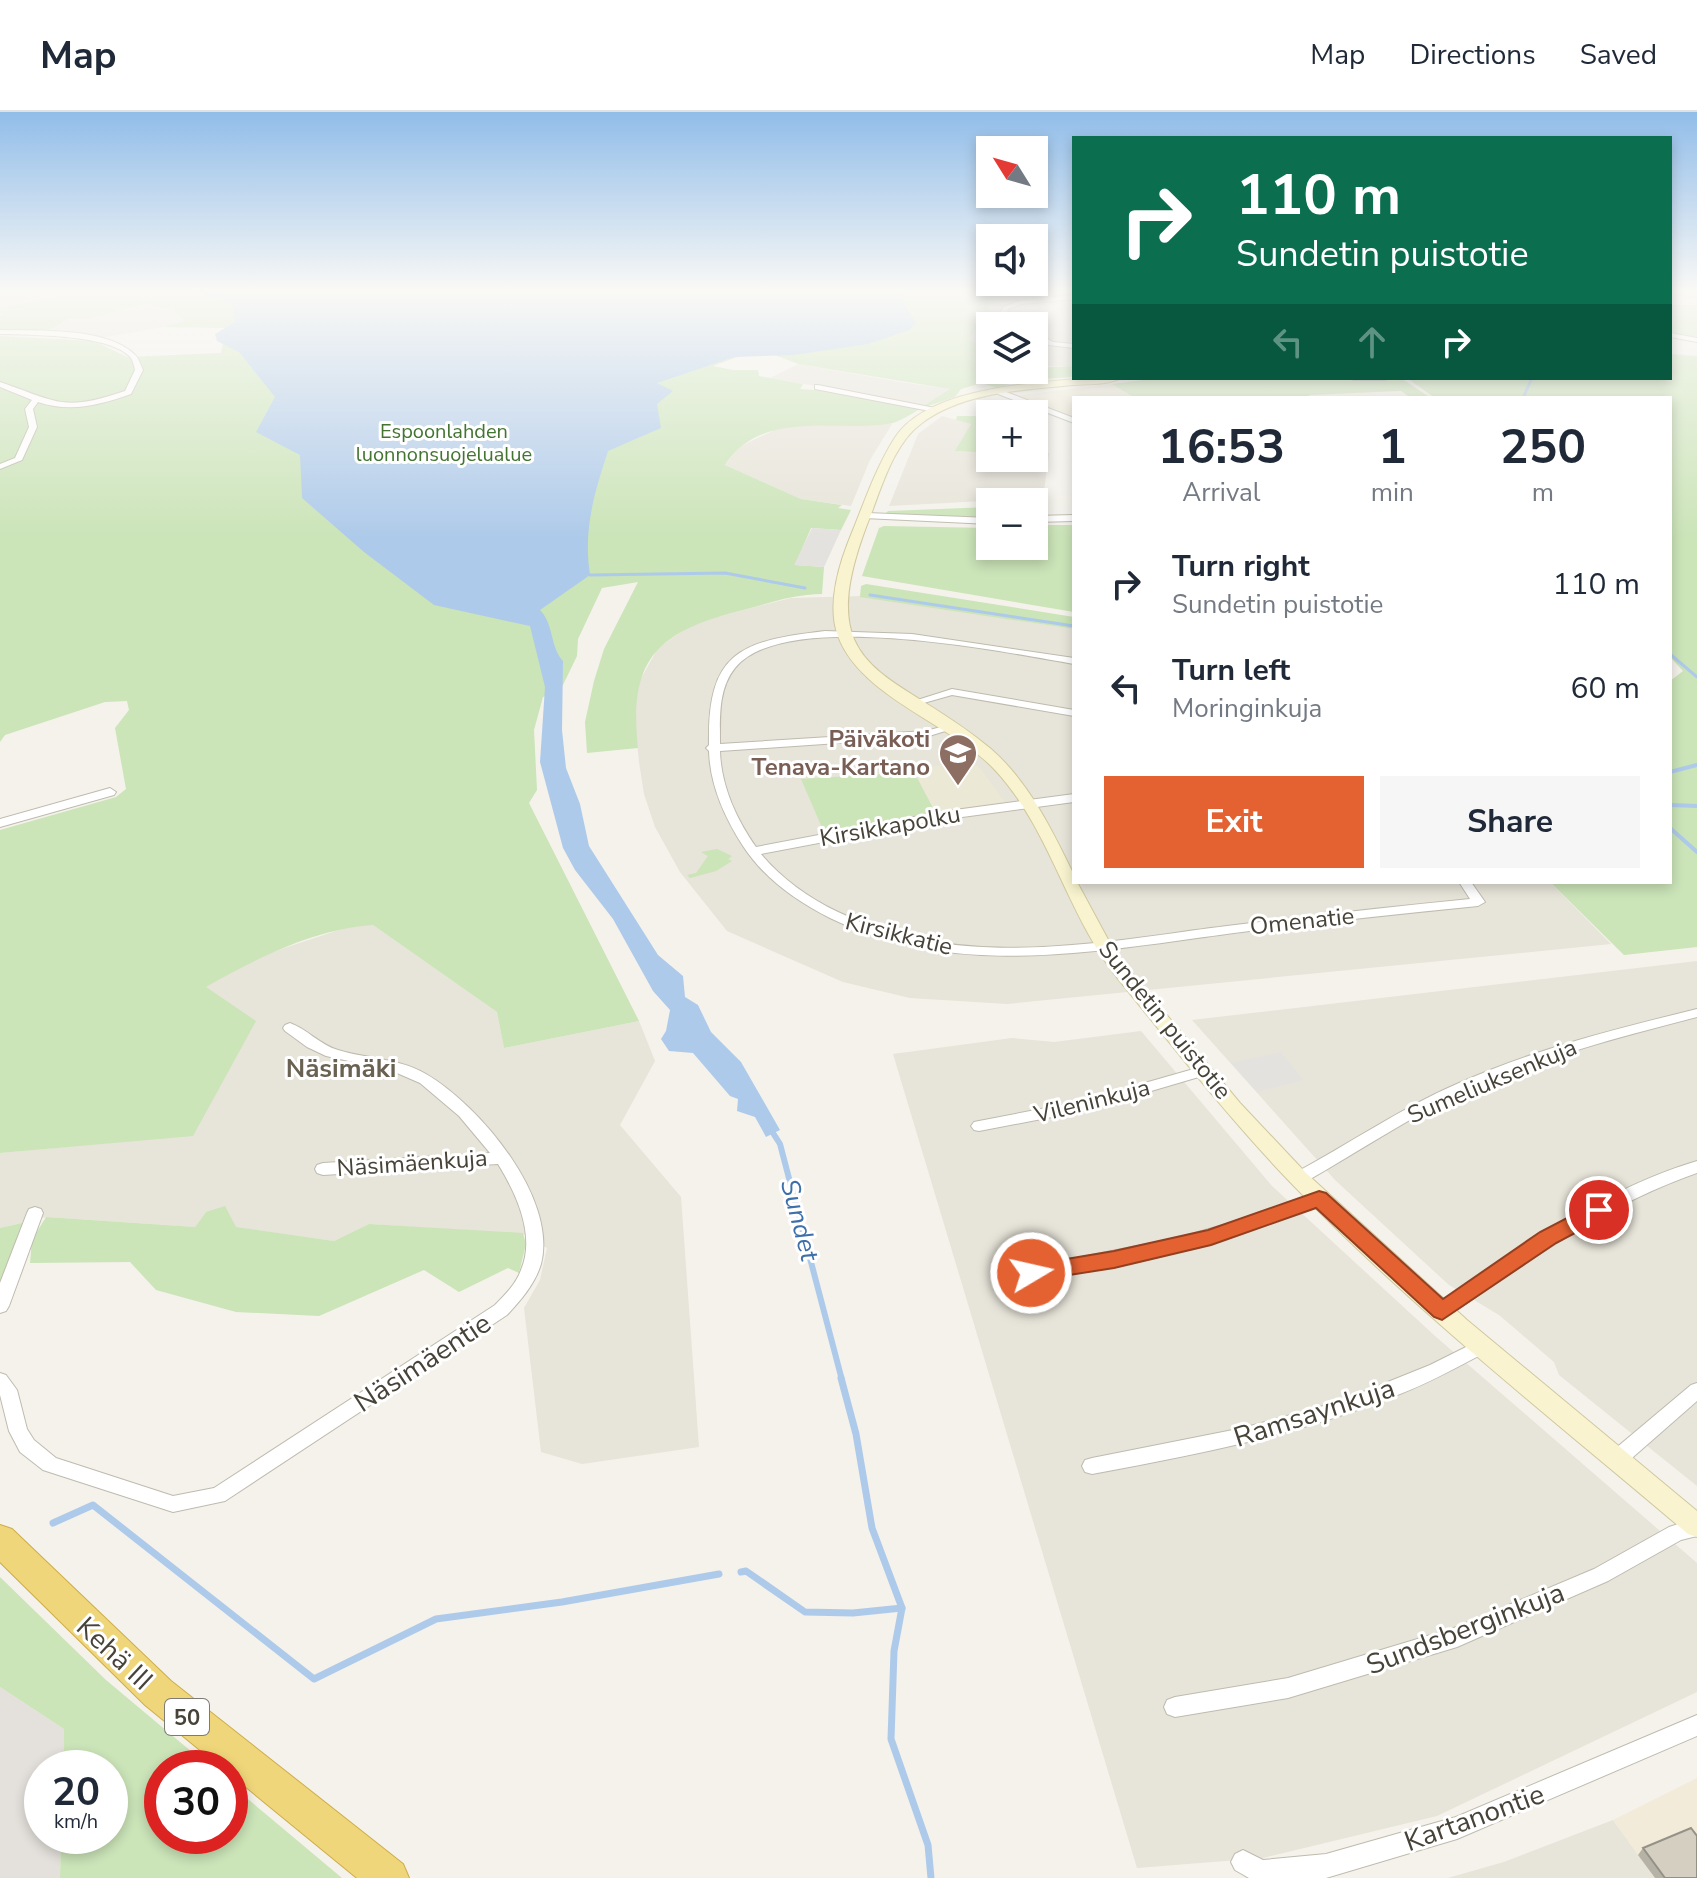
<!DOCTYPE html>
<meta charset="utf-8">
<style>
:root{--surface:#fff;--page:#f6f6f7;--text:#1f2937;--muted:#747a83;--line:#e0e1e3;--accent:#e46131}
body{margin:0;font-family:"Nunito Sans",sans-serif;background:var(--page);color:var(--text);height:100vh;display:flex;flex-direction:column;font-size:30px;white-space:nowrap}
*{box-sizing:border-box;margin:0}
p{font-size:26px;color:var(--muted)}
.icon{flex:none;width:44px;height:44px;fill:none;stroke:currentColor;stroke-width:2;stroke-linecap:round;stroke-linejoin:round}
.map{position:relative;flex:1;overflow:hidden}
.sheet{position:absolute;left:1072px;top:284px;width:600px;height:488px;display:flex;flex-direction:column;background:var(--surface);border-radius:0px;box-shadow:0 4px 12px #0003}
.sheet>*{flex:none}
.hud{position:absolute;left:1072px;top:24px;width:600px;height:244px;border-radius:0px;box-shadow:0 4px 12px #0003;background:#0b6e4f;color:#fff;overflow:hidden}
.needle{width:52px;rotate:307deg}
.tools{position:absolute;left:976px;top:24px;display:grid;gap:16px}
.tools a{display:grid;place-items:center;width:72px;height:72px;border-radius:0px;background:var(--surface);box-shadow:0 4px 12px #0003;font-size:40px}
.speed{position:absolute;left:24px;top:1638px;display:flex;gap:16px;font-size:40px;font-weight:700;text-align:center}
.speed>*{display:grid;place-content:center;width:104px;height:104px;border-radius:50%;background:var(--surface);box-shadow:0 4px 12px #0003;line-height:1}
.speed small{font-size:20px;font-weight:400}
.speed .limit{border:12px solid #d22;background:#fff;color:#111}
.pin{position:absolute;display:grid;place-items:center;width:68px;height:68px;color:#fff;margin:-34px;border:4px solid #fff;border-radius:50%;box-shadow:0 2px 8px #0007}
.me{position:absolute;width:88px;margin:-44px;rotate:81deg;stroke-linejoin:round;filter:drop-shadow(0 0 6px #0008)}
.turn{display:flex;align-items:center;gap:28px;height:168px;padding:0 32px;font-size:36px}
.turn .icon{width:104px;height:104px;stroke-width:2.5}
.turn b{display:block;font-size:56px;line-height:68px}
.lanes{display:flex;align-items:center;height:76px;padding:0 32px;background:#0003;justify-content:center;gap:40px;direction:ltr}
.lanes .off{opacity:.35}
.eta{display:flex;justify-content:space-evenly;align-items:center;height:136px;text-align:center}
.eta b{font-size:48px;font-weight:700;line-height:56px}
.button{display:flex;gap:16px;margin-top:auto;padding:16px 32px}
.button a{flex:1;height:92px;border-radius:0px;background:var(--accent);color:#fff;font-size:32px;font-weight:700;line-height:92px;text-align:center}
.button a+a{background:var(--page);color:var(--text)}
ul{padding:0;list-style:none}
li{display:flex;align-items:center;gap:24px;height:104px;padding:0 32px}
li div{flex:1}
li b{display:block;font-size:30px}
li em{font-style:normal}
header{display:flex;align-items:center;gap:48px;box-sizing:border-box;height:112px;padding:0 40px;background:var(--surface);border-bottom:2px solid var(--line)}
header strong{font-size:38px}
nav{display:flex;gap:44px;margin-inline-start:auto;font-size:28px}
.map>svg:first-child{display:block}
</style>
<header>
<strong>Map</strong>
<nav><a>Map</a><a>Directions</a><a>Saved</a></nav>
</header>
<div class="map">
<svg width="1697" height="1766" viewBox="0 0 1697 1766">
<rect width="100%" height="100%" fill="#f4f2eb"/>
<!-- residential -->
<g fill="#e7e4d9">
<path d="M29,178H186L235,210L163,215L101,226L0,220V184Z"/>
<path d="M988,178H1074V254H1034V214H990V237L981,236L970,227L983,204L999,188L990,184Z"/>
<path d="M798,252L900,270L951,277L925,293L770,266Z"/>
<path d="M942,304L971,312L956,339L990,341V346H1034V338L1049,341L1043,386L889,394L918,322Z"/>
<path d="M892,312L870,348L851,394L801,387L725,353L739,335L783,314Z"/>
<path d="M863,484L1074,517V770H1550L1611,832L1007,892L910,886L843,870L727,819L680,760L655,715L644,682L639,650L634,599L639,570L658,536L686,516L712,506L791,486Z"/>
<path d="M373,813L497,900L504,936L639,909L655,949L620,1013L681,1085L699,1335L582,1352L541,1340L524,1196L540,1168L547,1136L523,1122L369,1112L334,1129L235,1115L206,1100L195,1115L46,1105L0,1116V1041L193,1023L205,875L257,845L351,814Z"/>
<path d="M1697,849V1374L1559,1263L1554,1250L1499,1203L1449,1173L1335,1068L1192,908Z"/>
<path d="M1141,919L1272,1074L1435,1224L1697,1451V1580L1437,1704L1263,1746L1137,1756L893,942L1012,926L1054,930Z"/>
<path d="M1613,1708L1655,1766H1448L1504,1750Z"/>
</g>
<!-- commercial -->
<path fill="#f3ebd9" d="M1697,1666V1766H1655L1613,1708Z"/>
<!-- industrial -->
<path fill="#e4e1dc" d="M0,1575L64,1617L63,1656H42V1724H61L60,1766H0Z"/>
<!-- education -->
<g fill="#ebe8d6">
<path d="M1112,272L1137,286H1074V307L1014,284Z"/>
<path d="M966,646L980,656L1005,690L935,700L914,660Z"/>
</g>
<!-- green -->
<g fill="#cbe4b8">
<path d="M98,178H122L140,184L168,178H988L990,184L1000,188L989,195L991,203L983,204L970,227L981,236L990,237V258L1074,254V265L1022,268L997,276L982,271L961,277L955,285L928,294L925,293L950,277L798,252L772,242L740,244L713,254L733,258H758L759,264L803,272L800,277L842,280L922,296C912,301 899,311 888,312C833,320 761,297 725,353L801,387L842,393L838,396L851,398L841,418L811,416L795,453L824,455L822,482C795,482 769,491 743,498C659,519 628,545 638,636L587,641L585,610L594,569L604,537L638,470L602,476L578,527L577,544L560,579L543,585L534,618L537,678L529,691L639,909L504,936L497,900L373,813C314,817 257,846 206,875L256,909L193,1024L0,1041V718L116,685L126,677L115,616L129,598L127,589L105,590L5,623L0,630V224L94,229L127,245L221,241L226,216L163,215L185,209L174,198L145,191L91,206H69L53,216L31,221L0,220V204L5,202L0,201V196Z"/>
<path d="M1670,193H1697V225L1670,221Z"/>
<path d="M1670,242L1697,244V835L1624,843L1550,770H1670V569L1683,559L1670,545V286H1435L1407,266H1670Z"/>
<path d="M1158,266L1402,267L1431,286H1411L1401,279L1309,283L1310,286H1135L1112,272Z"/>
<path d="M957,304H975L990,309V341L955,339L971,312L956,308Z"/>
<path d="M990,395V406L884,403L888,399Z"/>
<path d="M1034,413H1074V500L862,464L879,416L884,414L990,416V434H1034Z"/>
<path d="M866,472L1074,505V517L860,485L861,474Z"/>
<path d="M914,660L935,700L824,720L801,667Z"/>
<path d="M717,737L732,744L728,747L732,749L716,759L690,766L687,763L696,761L708,744L701,740Z"/>
<path d="M225,1094L236,1115L334,1129L369,1112L523,1121L526,1132L519,1161L508,1156L459,1180L424,1158L319,1204L236,1200L156,1178L130,1150L30,1151L32,1128L46,1105L195,1115L206,1100Z"/>
<path d="M26,1110L0,1175V1116Z"/>
<path d="M0,1465L106,1568L211,1656H162V1724H230V1672L342,1766H60L61,1724H110V1656H63L64,1617L0,1575Z"/>
</g>
<!-- parking -->
<g fill="#e3e2df">
<path d="M812,416L841,418L824,455L794,453Z"/>
<path d="M1281,940L1303,968L1257,980L1231,951Z"/>
</g>
<!-- water -->
<path fill="#aecaea" d="M186,178H902L907,197L916,211L909,218L868,232L793,243L734,245L657,271L673,279L657,292L661,316L608,339C594,382 583,418 590,463L540,498C554,512 550,535 563,549L562,618L566,656L580,692L589,734L658,843L683,864L685,885L698,893L711,920L741,950L780,1018L766,1025L755,1005L737,999L738,987L730,984L693,941L669,939L661,927L666,919L670,898L653,879L613,807L575,758L563,736L540,650L545,575L530,514L434,493L364,440L302,386L300,343L256,320L275,285L239,240L217,229L215,222L235,210L232,191Z"/>
<g fill="none" stroke-linecap="round" stroke-linejoin="round">
<!-- stream-far3 -->
<g stroke="#aecaea" stroke-width="3">
<path d="M1523,286L1532,266"/>
<path d="M590,463L725,461L805,476"/>
<path d="M870,483L1074,514"/>
<path d="M1670,542L1697,565"/>
</g>
<!-- stream-far2 -->
<g stroke="#aecaea" stroke-width="4">
<path d="M1670,660L1697,653"/>
<path d="M1670,693L1697,694"/>
<path d="M1670,716L1697,740"/>
</g>
<!-- stream-far1 -->
<path stroke="#aecaea" stroke-width="6" d="M773,1021L780,1032L842,1268"/>
<!-- stream -->
<g stroke="#aecaea" stroke-width="7">
<path d="M841,1266L856,1322L872,1416L902,1496L894,1539L891,1627L928,1733L931,1766"/>
<path d="M53,1411L93,1393L314,1567L436,1507L562,1490L719,1462"/>
<path d="M741,1460L746,1459L805,1500L853,1501L902,1496"/>
</g>
<defs>
<g id="street">
<path d="M1670,178L1697,181V185L1670,182Z"/>
<path d="M1074,183V187L1022,192L1008,197L1007,199L1027,214H1020L1001,200L1003,195L1021,188Z"/>
<path d="M0,218C37,219 106,215 134,242C139,246 140,252 143,258L131,282C99,293 71,301 38,290L33,297L37,315L22,348L0,357V352L15,346L29,315L25,297L32,288L0,275V270C58,290 63,300 125,279L135,258C134,254 133,249 131,246C112,222 29,223 0,222Z"/>
<path d="M1034,219L1053,230L1074,232V236L1049,233L1034,224Z"/>
<path d="M1670,221L1697,226V230L1670,225Z"/>
<path d="M1350,266H1389L1385,268H1354Z"/>
<path d="M818,273L935,296L939,298L935,300L815,277V273Z"/>
<path d="M1001,278L1074,306V311L998,282L997,280Z"/>
<path d="M867,401L990,406V412L864,406V402Z"/>
<path d="M1074,403V409L1034,410V404Z"/>
<path d="M825,519L912,522L1074,546V552C1004,540 784,495 735,556C718,577 720,606 720,632L926,619L952,612L958,615L926,625L720,639C721,674 737,708 756,735L940,700L1074,682V690L940,708L761,742C782,767 809,786 838,800C960,860 1099,830 1227,814C1308,804 1389,795 1470,787L1459,770H1471L1485,790L1478,794C1399,802 1321,810 1242,820C1107,837 959,870 830,806C796,789 763,765 743,734C725,706 710,674 709,639L706,636L709,633C707,540 740,529 825,519Z"/>
<path d="M952,577L1074,598V604L952,583L913,594L908,591Z"/>
<path d="M110,676L116,680L114,683L0,715V707Z"/>
<path d="M1697,897V905C1620,925 1543,945 1470,977C1412,1003 1360,1039 1305,1070H1293L1291,1066L1293,1062C1349,1032 1401,996 1459,971C1535,937 1616,917 1697,897Z"/>
<path d="M290,911C307,917 320,933 338,938C367,947 399,946 426,962C479,993 558,1086 541,1152C535,1172 521,1188 507,1203L225,1389L173,1400L43,1358L20,1340L9,1319L0,1283V1261L6,1263L17,1278L27,1317L34,1328L56,1346L173,1384L214,1376L495,1193C505,1183 516,1172 521,1158C536,1123 516,1081 498,1052L323,1063L317,1061L315,1057L317,1053L323,1051L490,1041L459,1004L420,971L390,958L326,944L307,935L285,919L283,916L285,913Z"/>
<path d="M1204,954L1211,959L1209,962L1083,999L979,1019L974,1018L971,1014L974,1010L979,1009L1082,989Z"/>
<path d="M1697,1049V1061C1605,1093 1528,1149 1448,1204L1442,1206L1436,1204L1433,1199L1436,1194C1518,1138 1601,1078 1697,1049Z"/>
<path d="M1319,1081L1325,1083L1327,1087L1325,1091C1245,1121 1164,1143 1080,1159C1064,1162 1040,1170 1025,1165L1023,1161L1025,1157L1031,1155L1177,1126L1244,1107Z"/>
<path d="M35,1095L41,1097L43,1101L9,1194L6,1199L0,1201V1171L27,1101L29,1097Z"/>
<path d="M1482,1227L1488,1229L1491,1234L1488,1239C1458,1255 1427,1272 1395,1284C1297,1323 1195,1343 1092,1362L1085,1360L1082,1354L1085,1348L1092,1346L1243,1316L1338,1290L1430,1253Z"/>
<path d="M1697,1271V1289L1624,1353L1617,1355L1610,1353L1608,1347L1610,1341L1691,1273Z"/>
<path d="M1697,1406V1424L1681,1428L1608,1469L1457,1535L1288,1586L1175,1605L1167,1602L1164,1595L1167,1588L1175,1585L1288,1566L1454,1516L1594,1457L1669,1415Z"/>
<path d="M1697,1603V1624L1457,1727L1326,1766H1249L1235,1758L1231,1750L1235,1742L1243,1738L1263,1748L1326,1742L1456,1705Z"/>
</g>
<path id="secondary" d="M1089,266H1121C1109,273 1088,272 1073,273C1024,278 963,280 922,311C894,331 882,374 870,405C806,566 892,554 991,637C1029,670 1052,718 1074,763V770H1077L1111,833L1126,854L1240,991L1306,1061L1467,1208L1697,1399V1425L1688,1422C1554,1308 1414,1199 1292,1072C1230,1008 1175,937 1119,868C1067,804 1051,719 996,659C953,612 861,586 838,524C826,491 840,449 853,418C865,388 877,354 894,327C926,275 1035,271 1089,266Z"/>
<path id="highway" d="M0,1413L12,1417L171,1569L403,1752L409,1766H357L230,1662V1656H222L145,1593L0,1450Z"/>
</defs>
<!-- street casing -->
<use href="#street" stroke="#bebbae" stroke-width="2"/>
<!-- secondary casing -->
<use href="#secondary" stroke="#cfc79f" stroke-width="2"/>
<!-- highway casing -->
<use href="#highway" stroke="#cead4a" stroke-width="2"/>
<!-- street -->
<use href="#street" fill="#fff" fill-rule="evenodd"/>
<!-- secondary -->
<use href="#secondary" fill="#f9f4cf" fill-rule="evenodd"/>
<!-- highway -->
<use href="#highway" fill="#f0d67a" fill-rule="evenodd"/>
</g>
<!-- wall -->
<path fill="#b6b2a6" d="M1643,1736L1697,1766H1655L1638,1743Z"/>
<!-- building -->
<path fill="#d4cfc1" stroke="#949187" stroke-width="2" d="M1691,1716L1697,1724V1766H1665L1643,1736Z"/>
<!-- sky -->
<linearGradient id="sky" x2="0" y2="1"><stop stop-color="#91bde9"/><stop offset="0.42" stop-color="#faf9f6"/><stop offset="1" stop-color="#faf9f6" stop-opacity="0"/></linearGradient>
<rect width="1697" height="426" fill="url(#sky)"/>
<!-- route -->
<path fill="#e46131" stroke="#943f20" stroke-width="2" d="M1319,1079L1326,1081L1443,1187L1540,1120L1592,1093L1599,1091L1610,1098L1607,1104L1556,1131L1442,1208L1434,1205L1316,1096L1211,1133L1114,1156L1031,1169L1020,1161L1031,1153L1114,1139L1208,1118Z"/>
<!-- icons -->
<defs>
<symbol id="school-pin" viewBox="-11 -11 22 30"><path d="M0 17L-7.5 6A9.5 9.5 0 1 1 7.5 6Z" fill="#8d6e63" stroke="#fff"/><path d="M0-5L7-2L0 1L-7-2ZM-4 1L0 2.5L4 1V4Q0 6-4 4Z" fill="#fff"/></symbol>
</defs>
<g fill-rule="evenodd">
<use href="#school-pin" x="936" y="619" width="44" height="60"/>
</g>
<g text-anchor="middle" stroke-width="6" stroke-linejoin="round" paint-order="stroke">
<!-- far-park labels -->
<g font-size="20" fill="#437432" stroke="#fff">
<text x="444" y="326">Espoonlahden<tspan x="444" dy="23">luonnonsuojelualue</tspan></text>
</g>
<!-- shield labels -->
<rect fill="#fff" stroke="#7e7b74" stroke-width="2" x="165" y="1587" width="44" height="36" rx="6"/>
<g font-size="22" font-weight="bold" fill="#474339">
<text x="187" y="1613">50</text>
</g>
<!-- education labels -->
<g font-size="24" font-weight="bold" fill="#785e54" stroke="#fff" text-anchor="end">
<text x="930" y="635">Päiväkoti<tspan x="930" dy="28">Tenava-Kartano</tspan></text>
</g>
<!-- street labels -->
<g font-size="24" fill="#474339" stroke="#fff">
<text transform="translate(890 714) rotate(-10)" y="8">Kirsikkapolku</text>
<text transform="translate(1302 809) rotate(-6)" y="8">Omenatie</text>
<text transform="translate(899 822) rotate(14)" y="8">Kirsikkatie</text>
<text transform="translate(1165 908) rotate(51)" y="8">Sundetin puistotie</text>
<text transform="translate(1492 969) rotate(-23)" y="8">Sumeliuksenkuja</text>
<text transform="translate(1092 989) rotate(-14)" y="8">Vileninkuja</text>
<text transform="translate(412 1051) rotate(-4)" y="8">Näsimäenkuja</text>
</g>
<!-- neighbourhood labels -->
<g font-size="26" font-weight="bold" fill="#696252" stroke="#fff">
<text x="341" y="965">Näsimäki</text>
</g>
<!-- water labels -->
<g font-size="26" font-style="italic" fill="#3d6fa9" stroke="#fff">
<text transform="translate(800 1108) rotate(75)" y="9">Sundet</text>
</g>
<!-- near-street labels -->
<g font-size="28" fill="#474339" stroke="#fff">
<text transform="translate(422 1250) rotate(-33)" y="10">Näsimäentie</text>
<text transform="translate(1314 1300) rotate(-18)" y="10">Ramsaynkuja</text>
<text transform="translate(1465 1516) rotate(-21)" y="10">Sundsberginkuja</text>
<text transform="translate(115 1541) rotate(43)" y="10">Kehä III</text>
<text transform="translate(1474 1705) rotate(-20)" y="10">Kartanontie</text>
</g>
</g>
</svg>
<div class="tools">
<a><svg class="needle" viewBox="-14 -14 28 28"><path d="M0-13l5 13h-10z" fill="#e53935"/><path d="M0 13l5-13h-10z" fill="#747a83"/></svg></a>
<a><svg class="icon" aria-label="sound" viewBox="0 0 24 24"><path d="M4 9h4l5-4v14l-5-4H4zM17 9q2 3 0 6"/></svg></a>
<a><svg class="icon" aria-label="layers" viewBox="0 0 24 24"><path d="M12 4l9 5-9 5-9-5zM3 14l9 5 9-5"/></svg></a>
<a>+</a>
<a>−</a>
</div>
<div class="speed"><div>20<small>km/h</small></div><div class="limit">30</div></div>
<div class="pin" style="left:1599px;top:1098px;background:#d93025"><svg class="icon" aria-label="arrive" viewBox="0 0 24 24"><path d="M6 21V4h12l-3 4 3 4H6"/></svg></div>
<svg class="me" style="left:1031px;top:1161px" viewBox="-20 -20 40 40"><circle r="17" fill="#e46131" stroke="#fff" stroke-width="3"/><path d="M0-11L8 9 0 5-8 9z" fill="#fff"/></svg>
<div class="hud">
<div class="turn"><svg class="icon" aria-label="right" viewBox="0 0 24 24"><path d="M7 20v-9h11M14 6l5 5-5 5"/></svg><div><b>110 m</b>Sundetin puistotie</div></div>
<div class="lanes"><svg class="icon off" aria-label="left" viewBox="0 0 24 24"><path d="M17 20v-9H6M10 6l-5 5 5 5"/></svg><svg class="icon off" aria-label="ahead" viewBox="0 0 24 24"><path d="M12 20V5M6 11l6-6 6 6"/></svg><svg class="icon" aria-label="right" viewBox="0 0 24 24"><path d="M7 20v-9h11M14 6l5 5-5 5"/></svg></div>
</div>
<section class="sheet">
<div class="eta">
<div><b>16:53</b><p>Arrival</p></div>
<div><b>1</b><p>min</p></div>
<div><b>250</b><p>m</p></div>
</div>
<ul>
<li><svg class="icon" aria-label="right" viewBox="0 0 24 24"><path d="M7 20v-9h11M14 6l5 5-5 5"/></svg><div><b>Turn right</b><p>Sundetin puistotie</p></div><em>110 m</em></li>
<li><svg class="icon" aria-label="left" viewBox="0 0 24 24"><path d="M17 20v-9H6M10 6l-5 5 5 5"/></svg><div><b>Turn left</b><p>Moringinkuja</p></div><em>60 m</em></li>
</ul>
<div class="button"><a>Exit</a><a>Share</a></div>
</section>
</div>
